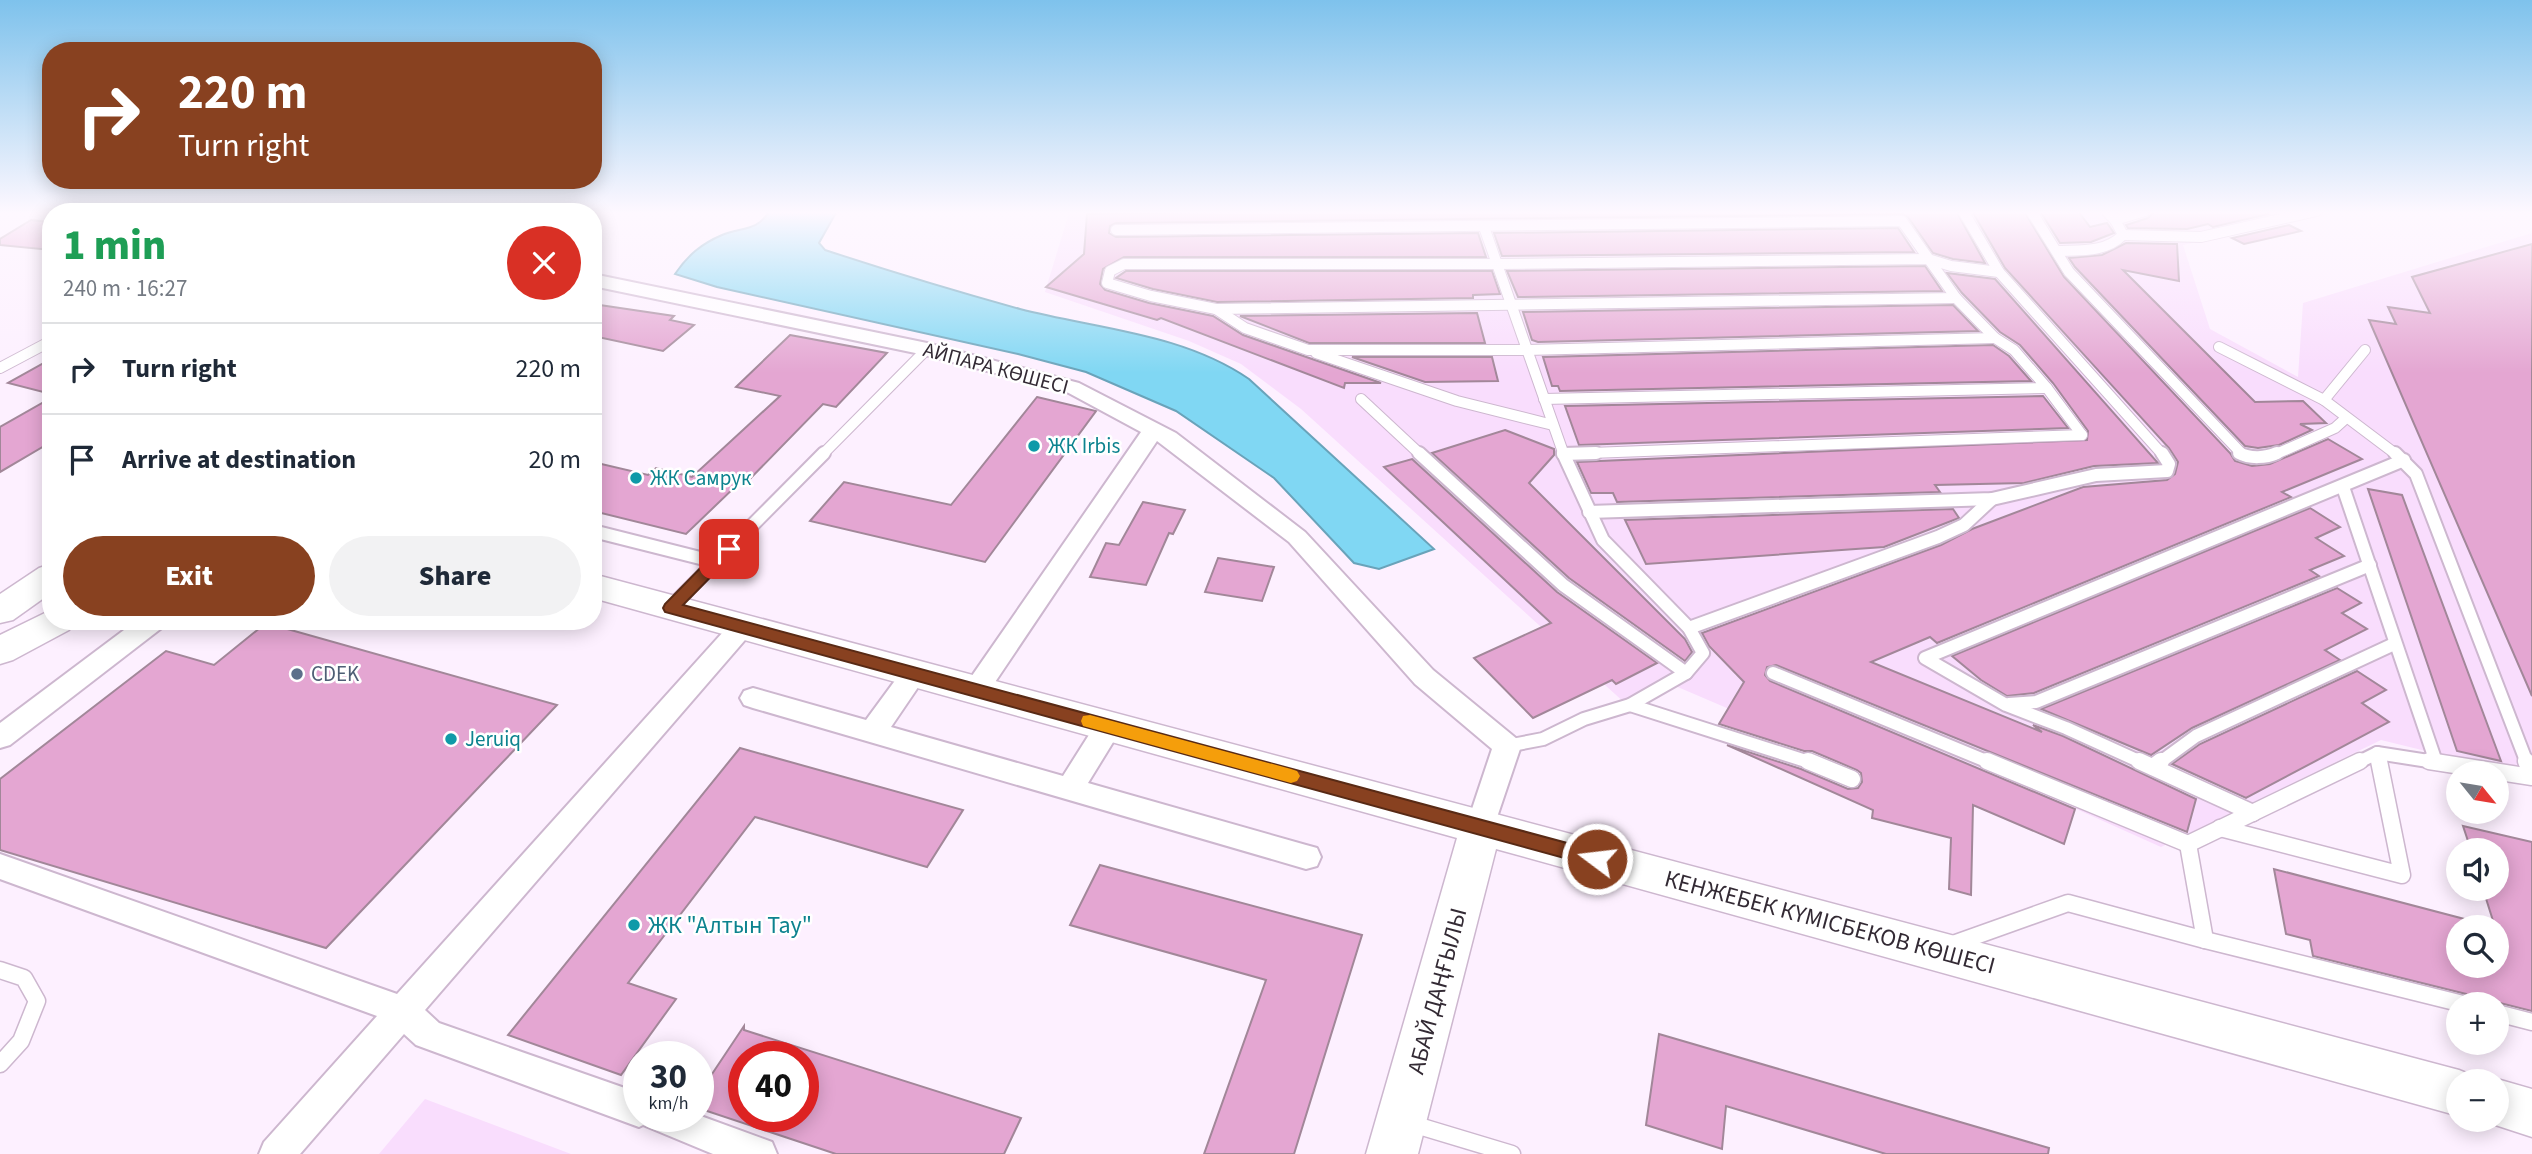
<!DOCTYPE html>
<meta charset="utf-8">
<style>
:root{--surface:#fff;--page:#f2f2f3;--text:#1f2937;--muted:#747a83;--line:#e0e1e3;--accent:#884120}
body{margin:0;font-family:"Source Sans 3",sans-serif;background:var(--page);color:var(--text);height:100vh;display:flex;flex-direction:column;font-size:26px;white-space:nowrap}
*{box-sizing:border-box;margin:0}
p{font-size:23px;color:var(--muted)}
.icon{flex:none;width:38px;height:38px;fill:none;stroke:currentColor;stroke-width:2;stroke-linecap:round;stroke-linejoin:round}
.map{position:relative;flex:1;overflow:hidden}
.side{position:absolute;left:42px;top:203px;width:560px;height:427px;display:flex;flex-direction:column;background:var(--surface);border-radius:28px;box-shadow:0 4px 18px #0003}
.side>*{flex:none}
.top-card{position:absolute;left:42px;top:42px;width:560px;height:147px;border-radius:28px;box-shadow:0 4px 18px #0003;background:#884120;color:#fff;overflow:hidden}
.needle{width:46px;rotate:120deg}
.controls{position:absolute;left:2446px;top:761px;display:grid;gap:14px}
.controls a{display:grid;place-items:center;width:63px;height:63px;border-radius:50%;background:var(--surface);box-shadow:0 4px 18px #0003;font-size:35px}
.speed{position:absolute;left:623px;top:1041px;display:flex;gap:14px;font-size:35px;font-weight:700;text-align:center}
.speed>*{display:grid;place-content:center;width:91px;height:91px;border-radius:50%;background:var(--surface);box-shadow:0 4px 18px #0003;line-height:1}
.speed small{font-size:18px;font-weight:400}
.speed .limit{border:10px solid #d22;background:#fff;color:#111}
.pin{position:absolute;display:grid;place-items:center;width:60px;height:60px;color:#fff;margin:-30px;border-radius:14px;box-shadow:0 4px 10px #0006}
.me{position:absolute;width:77px;margin:-38px;rotate:285deg;stroke-linejoin:round;filter:drop-shadow(0 0 5px #0008)}
.turn{display:flex;align-items:center;gap:24px;height:147px;padding:0 21px;font-size:32px}
.turn .icon{width:91px;height:91px;stroke-width:2.5}
.turn b{display:block;font-size:49px;line-height:60px}
.round{display:grid;place-items:center;flex:none;width:74px;height:74px;border-radius:37px;background:var(--page)}
.headline{display:flex;align-items:center;justify-content:space-between;height:119px;padding:0 21px}
h1{font-size:42px;font-weight:800;line-height:52px;color:#1e9e55}
.button{display:flex;gap:14px;margin-top:auto;padding:14px 21px}
.button a{flex:1;height:80px;border-radius:42px;background:var(--accent);color:#fff;font-size:28px;font-weight:800;line-height:80px;text-align:center}
.button a+a{background:var(--page);color:var(--text)}
ul{padding:0;list-style:none}
li{display:flex;align-items:center;gap:21px;height:91px;padding:0 21px;border-top:2px solid var(--line)}
li div{flex:1}
li b{display:block;font-size:26px}
li em{font-style:normal}
.map>svg:first-child{display:block}
</style>
<div class="map">
<svg width="2532" height="1154" viewBox="0 0 2532 1154">
<rect width="100%" height="100%" fill="#fdf0ff"/>
<!-- built -->
<g fill="#f9ddfd">
<path d="M1153,211H2345L2183,245L2210,329L2298,377L2303,303L2532,233V777L2381,740L2161,847L2074,808L2058,840L1908,777L1891,778L1659,679L1626,704L1301,409L1241,364L1189,341L1045,292L1069,213Z"/>
<path d="M425,1099L571,1154H379Z"/>
</g>
<!-- water -->
<path fill="#80d7f3" stroke="#69a3ba" stroke-width="2" d="M769,211H837L819,243L825,250C889,271 955,291 1020,309C1097,329 1182,333 1249,379L1434,549L1379,569L1354,563L1274,478L1176,411L1086,372L1018,354L717,287L675,274C688,255 701,244 722,235C740,227 758,232 769,211Z"/>
<!-- building -->
<g fill="#e4a6d2" stroke="#a28799" stroke-width="2" fill-rule="evenodd">
<path d="M1282,211H1956L1985,263L1953,259L1933,253L1908,217L1902,214L1116,223L1110,226L1109,233L1116,237L1478,233L1486,257H1124L1103,269L1100,284L1105,290L1149,303L1213,316L1243,335L1381,383H1345L1344,388L1161,318L1157,320L1046,287L1084,254L1087,214Z"/>
<path d="M1972,211H2024L2064,277L2230,453L2235,461L2252,466L2270,464L2328,439L2362,459L2282,492L2291,497L1937,643L1930,637L1871,662L2042,732L2033,725L2063,736L2196,799L2187,832L1776,665L1767,667L1765,675L1770,681L2075,809L2064,844L1973,805L1971,895L1949,889L1951,838L1872,818L1873,810L1727,745L1801,769L1848,789L1858,788L1862,782L1861,773L1857,770L1812,751H1804L1719,724L1744,682L1709,646L1702,633L1941,545L1972,529L2083,487L2167,480L2175,474L2178,462L2169,448L2005,268Z"/>
<path d="M2040,211H2078L2090,227L2107,223L2114,233L2091,242L2060,243Z"/>
<path d="M2155,211H2263L2268,214L2213,227L2208,224L2187,229L2128,228L2126,225L2148,218Z"/>
<path d="M31,220L51,222V250L0,245V239Z"/>
<path d="M2289,225L2301,231L2244,244L2232,238Z"/>
<path d="M1898,228L1914,252L1502,256L1494,233Z"/>
<path d="M2126,243L2177,244L2179,281L2123,270L2255,402L2303,401L2326,423L2300,424L2312,430L2279,445L2258,448L2245,446L2075,267L2069,258L2102,255Z"/>
<path d="M2532,244V696L2369,320L2396,324L2388,307L2430,313L2412,277Z"/>
<path d="M1925,266L1942,291L1518,297L1507,271Z"/>
<path d="M1126,271H1492L1500,294L1473,295V298L1217,302L1153,289L1116,278Z"/>
<path d="M1947,273L1995,279L2158,463L2094,466L2024,483L1935,485L1940,492L1617,502L1613,493H1591L1577,462L2087,440L2088,431L2053,383L2020,345L2000,332L1962,293Z"/>
<path d="M593,304L674,316L670,320L694,325L663,351L593,336Z"/>
<path d="M1953,305L1978,331L1538,342L1532,340L1523,312Z"/>
<path d="M1477,313L1485,343H1309L1240,316Z"/>
<path d="M790,335L887,353L836,407L823,404L746,483L740,482L686,534L593,511V462L648,475L656,468L692,477L780,396L736,387Z"/>
<path d="M1993,345L2009,356L2031,381L1560,391L1558,386H1552L1543,357Z"/>
<path d="M1352,357H1492L1498,381L1425,382Z"/>
<path d="M51,359V394L8,383Z"/>
<path d="M2043,396L2068,428L1579,445L1565,406Z"/>
<path d="M1037,397L1096,411L985,562L810,521L844,482L951,505Z"/>
<path d="M51,398V442L0,472V427Z"/>
<path d="M1505,430L1554,449V455L1529,483L1685,639L1692,652L1685,661L1569,578L1432,453Z"/>
<path d="M1412,459L1557,592L1657,663L1616,684L1612,680L1533,718L1474,658L1551,623L1384,467Z"/>
<path d="M2368,489L2402,495L2501,761L2457,751Z"/>
<path d="M1143,502L1185,510L1173,534L1169,533L1146,585L1090,577L1106,543L1119,545Z"/>
<path d="M2310,508L2340,527L2316,538L2344,556L2310,570L2319,576L2034,693L2007,696L1981,680L1952,656Z"/>
<path d="M1953,509L1959,518L1884,547L1646,564L1625,520Z"/>
<path d="M1218,558L1274,567L1262,601L1205,592Z"/>
<path d="M2337,588L2361,603L2342,613L2367,629L2325,650L2340,660L2192,728L2151,755L2041,709Z"/>
<path d="M266,623L557,705L326,948L0,850V779L166,651L214,665Z"/>
<path d="M2357,671L2386,690L2362,703L2389,722L2246,798L2172,764L2200,744Z"/>
<path d="M740,748L963,810L927,867L755,817L628,983L676,999L621,1075L508,1035Z"/>
<path d="M2463,826L2532,842V1011L2500,1003L2483,1004L2473,1002L2466,994L2313,956L2310,940L2286,934L2274,869L2495,927L2483,889H2497V850H2471ZM2459,928H2497V966H2459Z"/>
<path d="M1100,865L1362,935L1294,1154H1204L1266,980L1070,925Z"/>
<path d="M744,1026V1030L1021,1118L1004,1154H836L698,1108V1095ZM744,1057H803V1116H744Z"/>
<path d="M1659,1034L2049,1148L2048,1154H1886L1726,1106L1722,1149L1646,1125Z"/>
</g>
<g fill="none" stroke-linecap="round" stroke-linejoin="round">
<defs>
<g id="lane-far2">
<path d="M1963,211L1999,272L2163,455"/>
<path d="M2031,211L2069,272L2243,455"/>
<path d="M2115,220L2145,211"/>
<path d="M1484,227L1564,455"/>
<path d="M1116,230L1902,221L1956,298L1995,338L2014,350L2047,388L1544,399"/>
<path d="M2123,235L2201,237L2316,211"/>
<path d="M2057,251C2081,250 2105,253 2123,235L2115,220L2106,211"/>
<path d="M1956,298L1216,309L1151,296L1107,283L1110,271L1124,264H1496L1928,259L1951,266L1999,272"/>
<path d="M1216,309L1245,328L1308,350H1527L1995,338"/>
<path d="M2219,347L2324,400"/>
<path d="M2365,350L2324,400L2397,455"/>
<path d="M1316,353L1457,401L1553,425"/>
<path d="M0,368L51,341"/>
<path d="M2047,388L2082,435"/>
<path d="M1361,399L1421,455"/>
<path d="M1563,454L2082,435"/>
<path d="M822,455L927,349"/>
<path d="M2274,455L2335,428L2345,419"/>
</g>
<g id="lane-far1">
<path d="M1419,453L1563,585L1686,673"/>
<path d="M2239,453C2250,459 2266,458 2277,453"/>
<path d="M2395,453L2416,474L2527,763"/>
<path d="M1563,454L1596,453"/>
<path d="M2343,487L2436,762"/>
<path d="M1589,512L1992,499L2096,475L2167,471L2169,464L2162,453"/>
<path d="M593,531L716,562"/>
<path d="M671,607L824,453"/>
<path d="M1689,628L1938,537L1964,525L1992,499"/>
<path d="M1773,673L1991,763"/>
<path d="M2009,704L2036,702L2370,565"/>
<path d="M1630,705L1812,763"/>
<path d="M1507,746L1543,739L1584,719L1630,705L1686,673L1703,653L1689,628L1603,540L1563,453"/>
<path d="M2377,753L2379,763"/>
<path d="M2143,763L2066,728L2006,705L1925,658L2404,460"/>
<path d="M2159,763L2196,736L2394,644"/>
<path d="M2357,763L2377,753L2441,763"/>
</g>
<g id="lane">
<path d="M1808,761L1852,779"/>
<path d="M1987,761L2188,844"/>
<path d="M2139,761L2253,813"/>
<path d="M2429,761L2532,777"/>
<path d="M2526,761L2532,776"/>
<path d="M2153,767L2161,761"/>
<path d="M2220,828L2402,875L2379,761"/>
<path d="M2205,940L2463,1004"/>
<path d="M1953,944L2068,903L2205,940L2188,844L2360,761"/>
<path d="M0,970L24,978L37,1001L21,1041L0,1064"/>
<path d="M2497,1013L2532,1022"/>
<path d="M1409,1123L1512,1154"/>
</g>
<g id="street">
<rect x="519" y="211" width="18" height="1"/>
<path d="M593,274L927,343L1079,383L1176,433L1305,532L1433,670L1517,739L1521,746L1491,835L1481,839L1471,835L1466,827L1492,749L1415,684L1289,542L1157,441L985,697L976,700L967,697L963,690L967,683L1141,432L1065,391L925,355L593,286Z"/>
<path d="M742,618L751,621L755,627L751,633L425,1010L439,1023L639,1093V1116L698,1115L772,1142L777,1154H713L643,1125L639,1127L416,1045L404,1034L300,1154H259L264,1142L377,1016L0,879V854L397,994L733,621Z"/>
<path d="M136,621H167L163,627L10,745L0,748V723Z"/>
<path d="M914,664L923,667L927,674L891,727L1063,776L1099,719L1109,716L1119,719L1123,726L1088,783L1306,845L1317,848L1321,857L1317,866L1306,869L753,708L744,705L740,698L744,691L753,688L866,720L905,667Z"/>
</g>
<g id="secondary">
<path d="M51,564V593L13,620L0,623V594L39,568Z"/>
<path d="M593,574L2459,1070L2476,1077L2479,1082H2459V1116L1496,849L1418,1154H1366L1457,838L593,598Z"/>
<path d="M51,610V621H74L69,630L13,660L0,664V635Z"/>
<path d="M2497,1079L2532,1089V1137L2480,1120H2497V1082H2492Z"/>
</g>
</defs>
<!-- lane-far2 casing -->
<use href="#lane-far2" stroke="#cdb7cf" stroke-width="12"/>
<!-- lane-far1 casing -->
<use href="#lane-far1" stroke="#cdb7cf" stroke-width="16"/>
<!-- lane casing -->
<use href="#lane" stroke="#cdb7cf" stroke-width="19"/>
<!-- street casing -->
<use href="#street" stroke="#cdb7cf" stroke-width="4"/>
<!-- secondary casing -->
<use href="#secondary" stroke="#cdb7cf" stroke-width="3"/>
<!-- lane-far2 -->
<use href="#lane-far2" stroke="#fff" stroke-width="10"/>
<!-- lane-far1 -->
<use href="#lane-far1" stroke="#fff" stroke-width="12"/>
<!-- lane -->
<use href="#lane" stroke="#fff" stroke-width="16"/>
<!-- street -->
<use href="#street" fill="#fff" fill-rule="evenodd"/>
<!-- secondary -->
<use href="#secondary" fill="#fff" fill-rule="evenodd"/>
</g>
<!-- sky -->
<linearGradient id="sky" x2="0" y2="1"><stop stop-color="#7ec2ec"/><stop offset="0.57" stop-color="#fef8ff"/><stop offset="1" stop-color="#fef8ff" stop-opacity="0"/></linearGradient>
<rect width="2532" height="373" fill="url(#sky)"/>
<!-- route -->
<path fill="#884120" stroke="#582a15" stroke-width="2" d="M729,544L734,545L737,549L734,553L683,605L1597,851L1604,853L1607,859L1604,864L1597,867L665,612L663,608L665,604L723,545Z"/>
<!-- slow -->
<path fill="#f59e0b" d="M1090,715L1291,769L1297,771L1300,776L1297,781L1291,783L1083,726L1081,721L1083,716Z"/>
<!-- markers -->
<g fill="#0f9aa8" stroke="#fff" stroke-width="2.5">
<circle cx="1034" cy="446" r="7"/>
<circle cx="636" cy="478" r="7"/>
<circle cx="451" cy="739" r="7"/>
<circle cx="634" cy="925" r="7"/>
</g>
<circle fill="#5c6f8a" stroke="#fff" stroke-width="2.5" cx="297" cy="674" r="7"/>
<g text-anchor="middle" stroke-width="5" stroke-linejoin="round" paint-order="stroke">
<!-- street labels -->
<g font-size="21" fill="#332a34" stroke="#fff">
<text transform="translate(996 368) rotate(15)" y="7">АЙПАРА КӨШЕСІ</text>
</g>
<!-- culture labels -->
<g font-size="21" fill="#0d838f" stroke="#fff" text-anchor="start">
<text x="1048" y="453">ЖК Irbis</text>
<text x="650" y="485">ЖК Самрук</text>
<text x="465" y="746">Jeruiq</text>
</g>
<!-- service labels -->
<g font-size="21" fill="#4e5e75" stroke="#fff" text-anchor="start">
<text x="311" y="681">CDEK</text>
</g>
<!-- near-street labels -->
<g font-size="24" fill="#332a34" stroke="#fff">
<text transform="translate(1830 922) rotate(15)" y="8">КЕНЖЕБЕК КҮМІСБЕКОВ КӨШЕСІ</text>
<text transform="translate(1437 991) rotate(-75)" y="8">АБАЙ ДАҢҒЫЛЫ</text>
</g>
<!-- near-culture labels -->
<g font-size="24" fill="#0d838f" stroke="#fff" text-anchor="start">
<text x="648" y="933">ЖК "Алтын Тау"</text>
</g>
</g>
</svg>
<div class="controls">
<a><svg class="needle" viewBox="-14 -14 28 28"><path d="M0-13l5 13h-10z" fill="#e53935"/><path d="M0 13l5-13h-10z" fill="#747a83"/></svg></a>
<a><svg class="icon" aria-label="sound" viewBox="0 0 24 24"><path d="M4 9h4l5-4v14l-5-4H4zM17 9q2 3 0 6"/></svg></a>
<a><svg class="icon" aria-label="search" viewBox="0 0 24 24"><circle cx="10" cy="10" r="6"/><path d="M15 15l6 6"/></svg></a>
<a>+</a>
<a>−</a>
</div>
<div class="speed"><div>30<small>km/h</small></div><div class="limit">40</div></div>
<div class="pin" style="left:729px;top:549px;background:#d93025"><svg class="icon" aria-label="arrive" viewBox="0 0 24 24"><path d="M6 21V4h12l-3 4 3 4H6"/></svg></div>
<svg class="me" style="left:1597px;top:859px" viewBox="-20 -20 40 40"><circle r="17" fill="#884120" stroke="#fff" stroke-width="3"/><path d="M0-11L8 9 0 5-8 9z" fill="#fff"/></svg>
<div class="top-card">
<div class="turn"><svg class="icon" aria-label="right" viewBox="0 0 24 24"><path d="M7 20v-9h11M14 6l5 5-5 5"/></svg><div><b>220 m</b>Turn right</div></div>
</div>
<section class="side">
<div class="headline"><div><h1>1 min</h1><p>240 m · 16:27</p></div><a class="round" style="background:#d93025;color:#fff"><svg class="icon" aria-label="close" viewBox="0 0 24 24"><path d="M6 6l12 12M18 6L6 18"/></svg></a></div>
<ul>
<li><svg class="icon" aria-label="right" viewBox="0 0 24 24"><path d="M7 20v-9h11M14 6l5 5-5 5"/></svg><div><b>Turn right</b></div><em>220 m</em></li>
<li><svg class="icon" aria-label="arrive" viewBox="0 0 24 24"><path d="M6 21V4h12l-3 4 3 4H6"/></svg><div><b>Arrive at destination</b></div><em>20 m</em></li>
</ul>
<div class="button"><a>Exit</a><a>Share</a></div>
</section>
</div>
